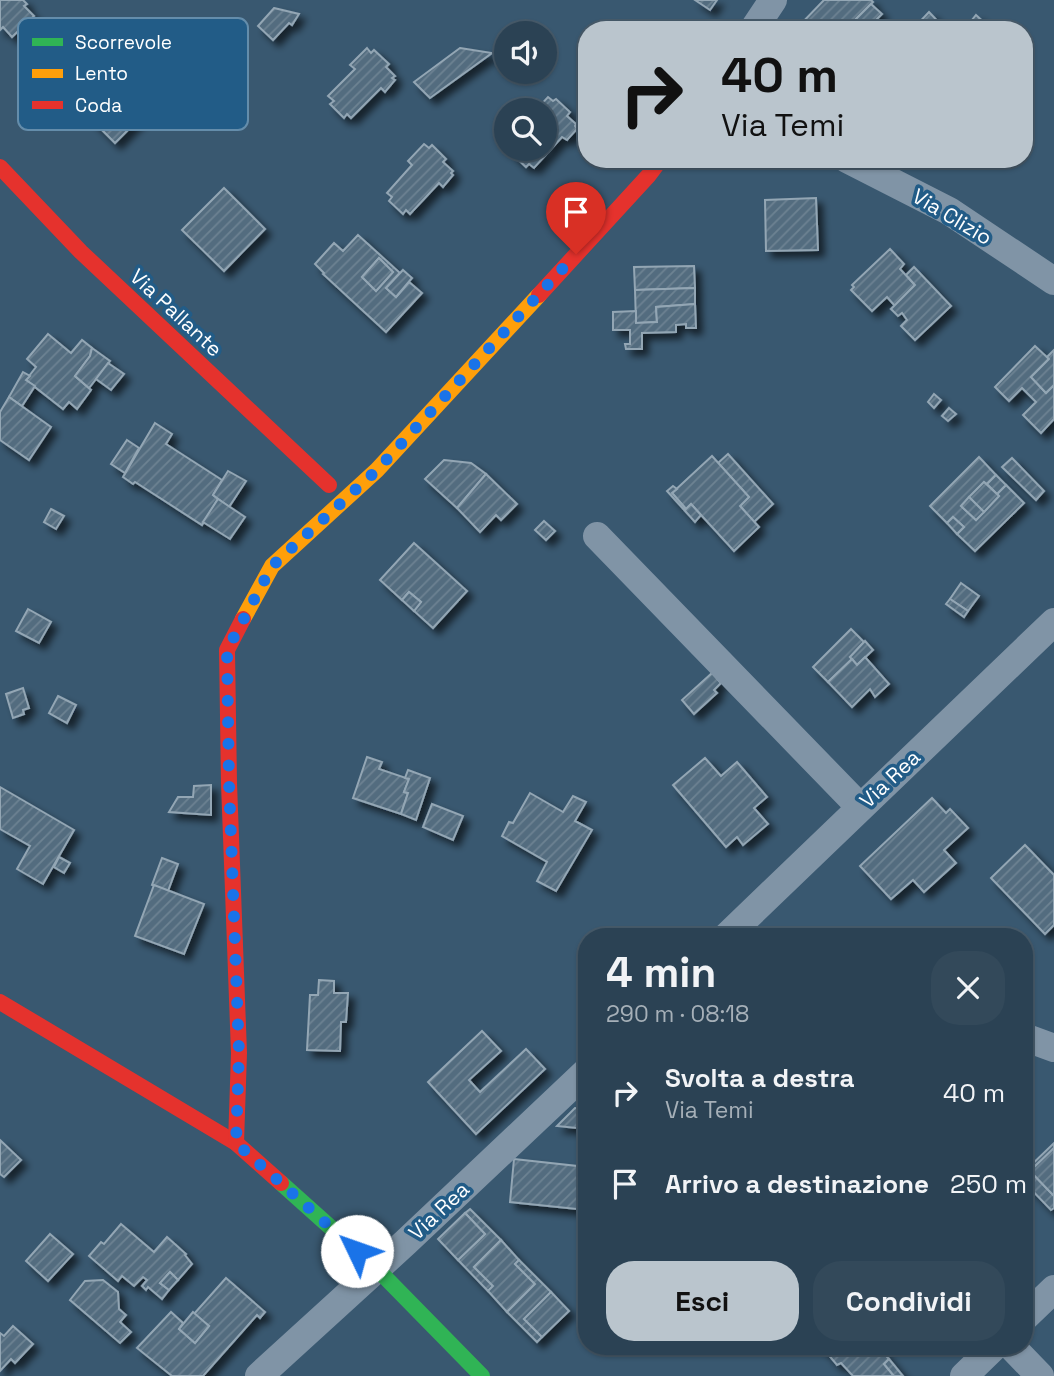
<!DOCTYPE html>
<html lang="it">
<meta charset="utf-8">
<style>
:root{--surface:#2b4254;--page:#33495a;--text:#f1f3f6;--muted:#a6b0b8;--line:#475b6b;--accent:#bac5cd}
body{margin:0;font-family:"Space Grotesk",sans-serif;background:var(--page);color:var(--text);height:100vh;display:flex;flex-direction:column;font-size:26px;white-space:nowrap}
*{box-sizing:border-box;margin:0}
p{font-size:23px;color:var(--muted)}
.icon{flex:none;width:38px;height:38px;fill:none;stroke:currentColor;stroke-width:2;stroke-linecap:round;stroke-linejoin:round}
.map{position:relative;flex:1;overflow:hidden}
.drawer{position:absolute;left:578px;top:928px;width:455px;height:427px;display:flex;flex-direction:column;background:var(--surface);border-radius:28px;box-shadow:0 2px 5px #0004,0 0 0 2px var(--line)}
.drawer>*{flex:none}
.top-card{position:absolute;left:578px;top:21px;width:455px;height:147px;border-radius:28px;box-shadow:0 2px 5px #0004,0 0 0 2px var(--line);background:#bac5cd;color:#111;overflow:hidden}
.tools{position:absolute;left:494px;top:21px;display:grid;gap:14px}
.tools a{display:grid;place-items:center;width:63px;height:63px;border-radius:50%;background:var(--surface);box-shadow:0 2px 5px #0004,0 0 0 2px var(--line);font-size:35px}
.pin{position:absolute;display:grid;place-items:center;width:60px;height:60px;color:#fff;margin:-72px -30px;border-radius:50% 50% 50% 0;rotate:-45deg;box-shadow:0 0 7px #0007}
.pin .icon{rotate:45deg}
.me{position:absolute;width:77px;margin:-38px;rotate:312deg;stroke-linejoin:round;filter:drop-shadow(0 0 5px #0008)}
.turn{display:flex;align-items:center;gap:24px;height:147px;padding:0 28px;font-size:32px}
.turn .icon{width:91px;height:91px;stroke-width:2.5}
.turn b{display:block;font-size:49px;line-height:60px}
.round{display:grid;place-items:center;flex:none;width:74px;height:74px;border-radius:28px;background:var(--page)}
.overview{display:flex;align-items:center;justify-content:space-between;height:119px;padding:0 28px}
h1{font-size:42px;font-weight:700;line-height:52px}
.primary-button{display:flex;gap:14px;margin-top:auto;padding:14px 28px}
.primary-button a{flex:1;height:80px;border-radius:28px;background:var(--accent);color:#111;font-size:28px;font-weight:700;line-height:80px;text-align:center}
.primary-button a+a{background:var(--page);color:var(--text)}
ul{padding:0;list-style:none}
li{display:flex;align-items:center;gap:21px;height:91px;padding:0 28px}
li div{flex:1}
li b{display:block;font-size:26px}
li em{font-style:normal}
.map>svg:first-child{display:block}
</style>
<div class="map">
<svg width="1054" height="1376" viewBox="0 0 1054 1376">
<defs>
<pattern id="building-hatch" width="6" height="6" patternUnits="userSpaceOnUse" patternTransform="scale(1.75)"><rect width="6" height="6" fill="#536c7f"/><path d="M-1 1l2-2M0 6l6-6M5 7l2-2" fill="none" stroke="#6d8292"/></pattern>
<filter id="shadow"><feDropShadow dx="6" dy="6" stdDeviation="3.5" flood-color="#0009"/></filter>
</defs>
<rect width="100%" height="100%" fill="#395870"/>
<!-- building -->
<g fill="url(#building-hatch)" stroke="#93a6b4" stroke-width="2" fill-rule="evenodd" filter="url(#shadow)">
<path d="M0,0H23L27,4L24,6L34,16L12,37L3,27L0,30Z"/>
<path d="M695,0H717L710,10Z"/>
<path d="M824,0H871L873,2L845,30H799L797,28Z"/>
<path d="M871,4L882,14L866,30H862L854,21Z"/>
<path d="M274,8L299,14L292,25L289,23L273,40L258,26Z"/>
<path d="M929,12L946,30H912Z"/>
<path d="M976,15L989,27L992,30H964Z"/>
<path d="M367,48L371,53L374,50L389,64L386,67L395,76L392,78L395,80L385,92L381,88L351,118L347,114L344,118L330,104L334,101L328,96L355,69L350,65Z"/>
<path d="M460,48L492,53L430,98L414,82Z"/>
<path d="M99,56L151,107L115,143L63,91Z"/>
<path d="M548,97L553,101L556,99L570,112L567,116L576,124L575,126L577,129L567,140L562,137L534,168L529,164L526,167L512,154L516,151L514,149H544V110H536Z"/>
<path d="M424,144L429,148L432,145L446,159L443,162L453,171L451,173L453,175L443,187L439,183L410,214L406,210L403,214L389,201L392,197L387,193L412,165L408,161Z"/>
<path d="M224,188L265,229L224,271L182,230Z"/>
<path d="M816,198L818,250L766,251L765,200Z"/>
<path d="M358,235L400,273L386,288L396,297L409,282L422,293L386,332L323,274L324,273L315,264L334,243L343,251ZM379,258L393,272L376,291L362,277Z"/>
<path d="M890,249L904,264L900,269L915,285L895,306L887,297L872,311L851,290L854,287L852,285Z"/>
<path d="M379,258L393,272L376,291L362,277Z"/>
<path d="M694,266L695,288L635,290L634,267Z"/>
<path d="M914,267L951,306L915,340L901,326L907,320L902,313L898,316L891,309L915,285L906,275Z"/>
<path d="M403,270L412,278L396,297L386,288Z"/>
<path d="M695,288V304L656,307L657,322L636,323L635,290Z"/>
<path d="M695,304L696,328H686V324L676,325V332L642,333V349H626L625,344H630V330H613V312L636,311V323L657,322L656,307Z"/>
<path d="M48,334L71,353L82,340L92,348L90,356L75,376L91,390L77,409L69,402L63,409L26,380L36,367L27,359Z"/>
<path d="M1035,346L1049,359L1031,377L1046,393L1054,385V419L1041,433L1023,415L1036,402L1022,388L1009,401L995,387Z"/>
<path d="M92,348L110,361L89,388L75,376L90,356Z"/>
<path d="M1054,350V385L1046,393L1031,377L1049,359L1047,357Z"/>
<path d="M108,363L124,374L111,390L96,379Z"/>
<path d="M23,372L30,376L26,380L35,386L22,406L9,397Z"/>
<path d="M934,394L941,400L934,408L928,402Z"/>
<path d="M9,397L51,427L29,460L0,440V412Z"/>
<path d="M949,408L956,414L948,421L942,416Z"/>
<path d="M155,423L172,434L166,444L222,480L213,495L218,499L202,525L135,482L133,484L123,477Z"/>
<path d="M127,440L139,448L125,473L111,464Z"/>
<path d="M728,454L773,504L754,522L740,506L749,497L718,463Z"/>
<path d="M712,456L749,497L740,506L759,527L734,551L691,504L686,509L672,493Z"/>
<path d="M979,457L996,475L987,484L984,482L961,506L976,520L999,496L997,494L1006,485L1024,503L975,551L957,534L964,527L953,517L947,523L930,506Z"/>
<path d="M1012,458L1044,491L1036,500L1002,467Z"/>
<path d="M444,460L471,463L486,474L457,508L425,479Z"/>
<path d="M228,471L246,481L229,507L213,495Z"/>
<path d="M486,474L517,504L501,520L496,515L480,532L457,508Z"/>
<path d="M996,475L1006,485L997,494L987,484Z"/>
<path d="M984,482L999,496L984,512L969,497Z"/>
<path d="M673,486L677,489L672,493L686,509L691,504L701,515L695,522L667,491Z"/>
<path d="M969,497L984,512L976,520L961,506Z"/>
<path d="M218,499L245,517L230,539L203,522Z"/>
<path d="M51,509L64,516L56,529L44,522Z"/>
<path d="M953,517L964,527L957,534L947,523Z"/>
<path d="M544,521L555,531L546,540L535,530Z"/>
<path d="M414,543L467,591L433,628L414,611L421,602L409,592L402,600L380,580Z"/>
<path d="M961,583L979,596L968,611L950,599Z"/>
<path d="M409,592L421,602L414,611L402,600Z"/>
<path d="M950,599L968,611L964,617L946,604Z"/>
<path d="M28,609L51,622L39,643L16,631Z"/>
<path d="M851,629L864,642L850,657L852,659L828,682L813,667Z"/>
<path d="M865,641L873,650L857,665L850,657Z"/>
<path d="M865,657L889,684L875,697L870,689L852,707L828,682L852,659L857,665Z"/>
<path d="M712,673L721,683L714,690L717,693L694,714L682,700Z"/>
<path d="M23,688L29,708L23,710L24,714L13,718L6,694Z"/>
<path d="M58,696L76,705L67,723L49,713Z"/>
<path d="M367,757L382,762L379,769L409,779L404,792L408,793L401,814L353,798Z"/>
<path d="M705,758L721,776L737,762L767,797L754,808L768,824L743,845L737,837L726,847L673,785Z"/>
<path d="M408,770L430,778L416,820L401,814L408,793L404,792L409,779L405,778Z"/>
<path d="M211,785V815L169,812L178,797H193L194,786Z"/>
<path d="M0,787L74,830L43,884L17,869L30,846L0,829Z"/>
<path d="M530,793L563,812L573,796L586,802L575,821L592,830L556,891L537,881L547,862L502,836L509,822L513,823Z"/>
<path d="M932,798L946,813L950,809L968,828L944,850L956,863L924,892L913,880L891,899L860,866Z"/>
<path d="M432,804L463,816L453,840L423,827Z"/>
<path d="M1025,845L1054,875V925L1045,934L991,878Z"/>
<path d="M59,857L70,863L64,873L54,867Z"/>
<path d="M162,858L178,864L168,891L152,885Z"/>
<path d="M154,885L204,904L184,954L135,936Z"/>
<path d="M319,980L334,981V993H348L346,1022H341L340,1051L307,1050L310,995H318Z"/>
<path d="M482,1031L501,1051L469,1080L480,1092L526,1049L545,1069L476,1134L428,1082Z"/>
<path d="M575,1108L586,1110V1129L557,1126Z"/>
<path d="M0,1140L21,1160L4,1177L0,1174Z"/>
<path d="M1054,1143V1148L1030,1171L1054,1196V1208L1051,1210L1024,1182V1172Z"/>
<path d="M1054,1148V1196L1030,1171Z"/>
<path d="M514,1159L586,1167L583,1205H586V1210L510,1202Z"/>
<path d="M470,1209L501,1240L474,1267L493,1286L488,1291L458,1260L485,1234L465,1213Z"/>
<path d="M465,1213L485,1234L458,1260L438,1239Z"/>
<path d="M121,1224L154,1252L167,1237L186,1254L185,1255L192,1264L178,1280L170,1272L160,1283L169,1290L162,1299L148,1287L146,1290L142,1286L147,1280L143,1277L134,1286L122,1276L118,1281L89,1256L101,1242L104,1244Z"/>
<path d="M50,1234L73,1254L48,1281L26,1261Z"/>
<path d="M501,1240L519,1260L515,1264L535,1284L507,1312L488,1291L493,1286L474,1267Z"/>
<path d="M519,1260L551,1292L524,1319L542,1337L537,1342L507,1312L535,1284L515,1264Z"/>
<path d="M170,1272L178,1280L169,1290L160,1283Z"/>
<path d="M226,1278L265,1312L260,1318L257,1315L203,1376H172L137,1348L171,1312L183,1323L179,1329L195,1343L209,1326L194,1314Z"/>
<path d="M103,1280L118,1292L119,1309L126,1315L120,1322L131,1332L120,1343L70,1300L85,1281Z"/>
<path d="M551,1292L569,1311L542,1337L524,1319Z"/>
<path d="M193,1312L209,1326L195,1343L179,1329Z"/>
<path d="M13,1326L33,1344L15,1363L11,1359L0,1371V1333L4,1336Z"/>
<path d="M821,1346H877L889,1359L884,1364L894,1376H853L841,1363L837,1365Z"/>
<path d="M889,1359L903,1376H894L884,1364Z"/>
</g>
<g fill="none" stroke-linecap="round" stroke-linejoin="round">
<!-- street -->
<g stroke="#8094a6" stroke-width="28">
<path d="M753,30L773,0"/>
<path d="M847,159L949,211L1054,281"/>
<path d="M597,536L860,807"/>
<path d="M727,936L1054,622"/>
<path d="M1024,1037L1054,1048"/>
<path d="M1024,1318L1054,1289"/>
<path d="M1011,1346L1040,1376"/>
<path d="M259,1376L406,1242L586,1072"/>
<path d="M964,1376L995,1346"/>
</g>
<!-- fast -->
<path stroke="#30b455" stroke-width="16" d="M281,1183L377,1269L482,1376"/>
<!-- slow -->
<path stroke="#ff9f0a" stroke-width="16" d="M243,619L272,566L377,470L539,295"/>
<!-- jam -->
<g stroke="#e5322d" stroke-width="16">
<path d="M0,167L81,252L329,485"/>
<path d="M539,295L649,175L661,159"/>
<path d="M0,1002L236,1143L281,1183"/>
<path d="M236,1143L239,1053L229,783L227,650L243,619"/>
</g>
</g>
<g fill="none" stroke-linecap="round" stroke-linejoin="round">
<!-- route -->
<path stroke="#1a73e8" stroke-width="12" stroke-dasharray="0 21.6" d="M357,1251L236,1143L239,1053L229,783L227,650L272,566L377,470L576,254"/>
</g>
<g text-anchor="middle" stroke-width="7" stroke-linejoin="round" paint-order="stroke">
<!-- street labels -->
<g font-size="21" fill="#fff" stroke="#225c87">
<text transform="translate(952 217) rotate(31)" y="7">Via Clizio</text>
<text transform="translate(176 313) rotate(43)" y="7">Via Pallante</text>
<text transform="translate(890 779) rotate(-43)" y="7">Via Rea</text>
<text transform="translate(439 1211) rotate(-43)" y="7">Via Rea</text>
</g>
</g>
<!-- legend -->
<rect x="18" y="18" width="230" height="112" rx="10" fill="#225c87" stroke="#648dab" stroke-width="2"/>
<rect x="32" y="38" width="31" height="8" fill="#30b455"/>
<rect x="32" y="69" width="31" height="9" fill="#ff9f0a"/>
<rect x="32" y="101" width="31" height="8" fill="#e5322d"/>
<g font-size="19" fill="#fff">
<text x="75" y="49">Scorrevole</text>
<text x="75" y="80">Lento</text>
<text x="75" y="112">Coda</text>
</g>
</svg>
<div class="tools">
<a><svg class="icon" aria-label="sound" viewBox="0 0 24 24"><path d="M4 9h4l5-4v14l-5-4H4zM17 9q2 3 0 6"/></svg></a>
<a><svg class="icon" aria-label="search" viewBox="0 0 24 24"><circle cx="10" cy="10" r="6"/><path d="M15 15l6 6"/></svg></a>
</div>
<div class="pin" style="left:576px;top:254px;background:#d93025"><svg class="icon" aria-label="arrive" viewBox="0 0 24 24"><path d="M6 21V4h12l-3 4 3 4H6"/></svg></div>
<svg class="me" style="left:357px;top:1251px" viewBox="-20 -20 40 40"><circle r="19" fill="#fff"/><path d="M0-13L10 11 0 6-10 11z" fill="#1a73e8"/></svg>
<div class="top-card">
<div class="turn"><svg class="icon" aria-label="right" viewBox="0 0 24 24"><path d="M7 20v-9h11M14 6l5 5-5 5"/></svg><div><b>40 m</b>Via Temi</div></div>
</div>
<section class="drawer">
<div class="overview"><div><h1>4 min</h1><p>290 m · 08:18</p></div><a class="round"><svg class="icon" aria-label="close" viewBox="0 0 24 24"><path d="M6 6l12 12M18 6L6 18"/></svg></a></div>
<ul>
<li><svg class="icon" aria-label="right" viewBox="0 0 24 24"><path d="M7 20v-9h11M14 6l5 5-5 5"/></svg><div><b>Svolta a destra</b><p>Via Temi</p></div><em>40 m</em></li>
<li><svg class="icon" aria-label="arrive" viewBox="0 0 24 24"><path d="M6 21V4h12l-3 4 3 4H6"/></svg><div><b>Arrivo a destinazione</b></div><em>250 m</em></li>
</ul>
<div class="primary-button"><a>Esci</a><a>Condividi</a></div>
</section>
</div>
